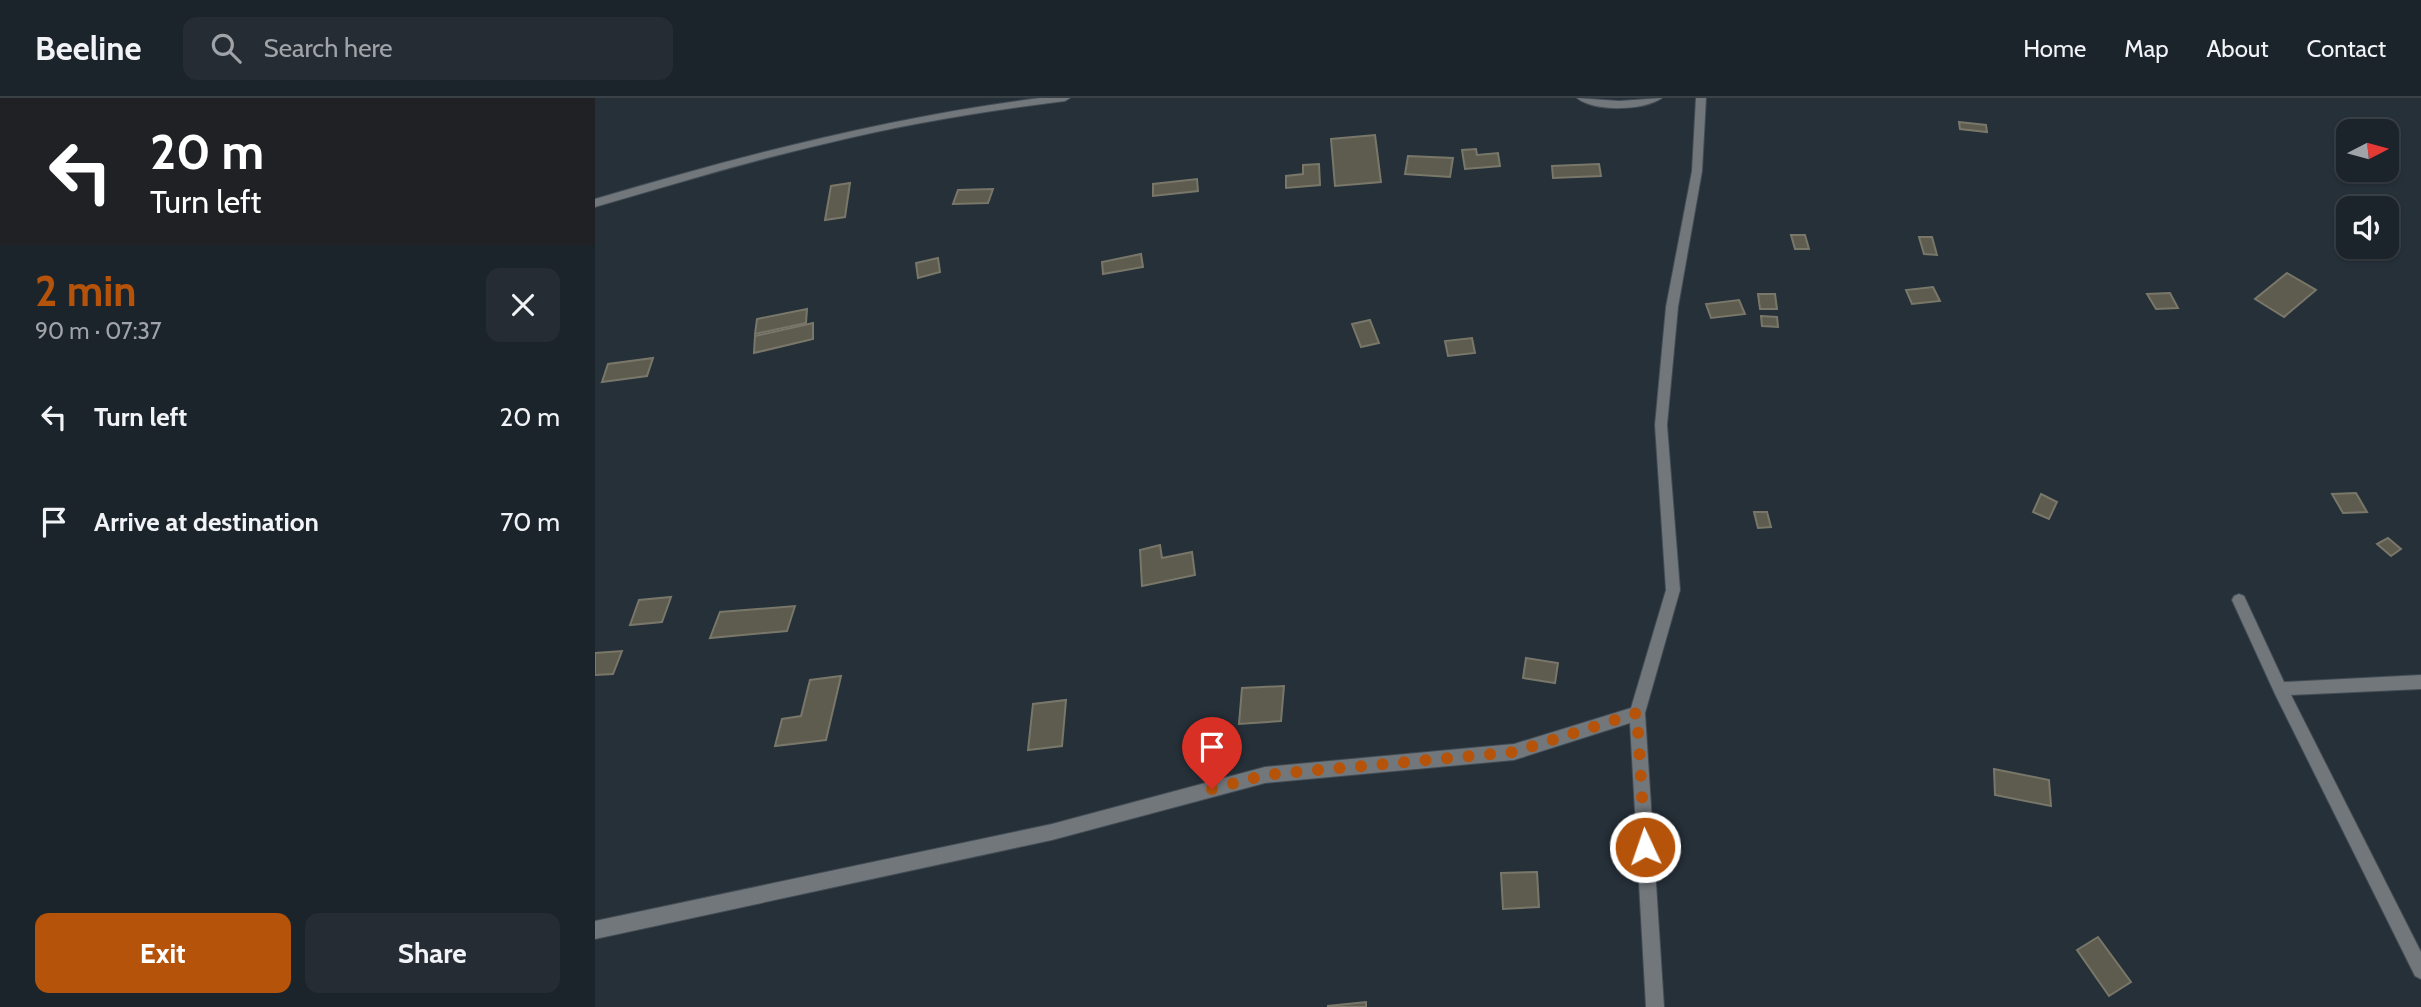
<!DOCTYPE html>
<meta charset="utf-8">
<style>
:root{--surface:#1c242b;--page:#252c33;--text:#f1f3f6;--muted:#a0a4a9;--line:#3a4147;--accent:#b45309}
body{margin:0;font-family:Cabin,sans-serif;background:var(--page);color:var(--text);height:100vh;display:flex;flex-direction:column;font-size:26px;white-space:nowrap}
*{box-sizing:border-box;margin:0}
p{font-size:23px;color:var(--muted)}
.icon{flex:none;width:38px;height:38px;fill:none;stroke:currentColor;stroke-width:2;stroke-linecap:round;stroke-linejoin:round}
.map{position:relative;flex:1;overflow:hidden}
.side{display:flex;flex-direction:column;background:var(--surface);width:595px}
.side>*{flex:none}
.guide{background:#202124;color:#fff;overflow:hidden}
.needle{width:46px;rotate:84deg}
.buttons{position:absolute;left:1741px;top:21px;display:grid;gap:14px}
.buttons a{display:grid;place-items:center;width:63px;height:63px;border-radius:14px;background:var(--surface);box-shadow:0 2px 5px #0004,0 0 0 2px var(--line);font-size:35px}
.pin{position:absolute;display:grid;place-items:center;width:60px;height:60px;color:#fff;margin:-72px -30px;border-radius:50% 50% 50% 0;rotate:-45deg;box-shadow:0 0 7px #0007}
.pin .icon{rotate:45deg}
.me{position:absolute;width:77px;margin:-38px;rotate:357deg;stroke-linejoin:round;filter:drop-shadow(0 0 5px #0008)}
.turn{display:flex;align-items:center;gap:24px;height:147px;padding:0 35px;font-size:32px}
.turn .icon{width:91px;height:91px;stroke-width:2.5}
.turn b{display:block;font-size:49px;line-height:60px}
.round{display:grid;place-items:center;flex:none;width:74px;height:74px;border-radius:14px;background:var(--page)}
.overview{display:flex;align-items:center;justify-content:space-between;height:119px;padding:0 35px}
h1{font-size:42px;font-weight:700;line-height:52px;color:var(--accent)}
.cta{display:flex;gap:14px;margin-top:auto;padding:14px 35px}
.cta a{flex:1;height:80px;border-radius:14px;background:var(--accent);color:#fff;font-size:28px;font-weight:700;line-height:80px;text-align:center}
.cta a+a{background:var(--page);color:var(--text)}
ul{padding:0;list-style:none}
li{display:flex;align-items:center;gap:21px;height:105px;padding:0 35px}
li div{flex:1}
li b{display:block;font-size:26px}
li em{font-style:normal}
header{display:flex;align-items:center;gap:42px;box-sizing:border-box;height:98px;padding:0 35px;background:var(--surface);border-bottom:2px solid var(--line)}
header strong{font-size:33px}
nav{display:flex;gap:38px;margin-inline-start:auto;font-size:24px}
.search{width:490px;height:63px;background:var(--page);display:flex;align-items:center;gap:18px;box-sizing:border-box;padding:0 24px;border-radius:14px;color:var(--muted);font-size:26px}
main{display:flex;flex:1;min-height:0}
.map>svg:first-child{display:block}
</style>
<header>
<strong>Beeline</strong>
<div class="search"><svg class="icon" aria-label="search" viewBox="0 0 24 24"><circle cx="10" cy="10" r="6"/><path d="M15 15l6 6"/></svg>Search here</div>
<nav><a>Home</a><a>Map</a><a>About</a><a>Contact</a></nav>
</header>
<main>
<section class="side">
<div class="guide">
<div class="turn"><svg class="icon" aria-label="left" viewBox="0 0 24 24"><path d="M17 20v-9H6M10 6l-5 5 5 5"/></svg><div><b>20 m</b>Turn left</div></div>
</div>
<div class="overview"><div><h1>2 min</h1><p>90 m · 07:37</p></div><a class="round"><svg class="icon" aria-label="close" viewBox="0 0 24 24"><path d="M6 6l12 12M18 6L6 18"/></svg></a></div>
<ul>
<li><svg class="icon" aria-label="left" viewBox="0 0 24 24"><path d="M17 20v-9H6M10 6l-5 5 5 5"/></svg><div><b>Turn left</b></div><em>20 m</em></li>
<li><svg class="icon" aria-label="arrive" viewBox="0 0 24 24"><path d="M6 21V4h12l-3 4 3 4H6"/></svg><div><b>Arrive at destination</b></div><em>70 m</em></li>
</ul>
<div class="cta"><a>Exit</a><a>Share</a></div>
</section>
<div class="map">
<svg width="1826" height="909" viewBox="0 0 1826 909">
<rect width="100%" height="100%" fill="#263039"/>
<!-- building -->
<g fill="#5d5c4f" stroke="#787769" stroke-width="2">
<path d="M1364,24L1391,27L1392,34L1365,31Z"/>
<path d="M780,37L786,84L740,88L736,41Z"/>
<path d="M881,51L882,57L903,55L905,68L870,71L867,52Z"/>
<path d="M813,58L858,60L855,79L810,76Z"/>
<path d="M724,66L725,87L691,90V78L708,76V67Z"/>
<path d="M1004,66L1006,78L958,80L957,68Z"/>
<path d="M602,81L603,93L558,98V86Z"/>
<path d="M255,85L250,119L230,122L236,88Z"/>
<path d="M398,91L393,105L358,106L363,92Z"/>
<path d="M1196,137H1210L1214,151H1200Z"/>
<path d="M1324,139H1337L1342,157L1329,156Z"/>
<path d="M546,156L548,169L508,176L507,164Z"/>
<path d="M343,160L345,174L323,180L321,165Z"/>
<path d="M1692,175L1721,192L1689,219L1660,201Z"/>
<path d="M1338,189L1345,203L1317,206L1311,192Z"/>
<path d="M1575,195L1583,210L1561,211L1552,196Z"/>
<path d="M1163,196H1180L1182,211H1165Z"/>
<path d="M1144,202L1150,216L1116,220L1111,206Z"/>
<path d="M212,211L211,225L160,236L162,221Z"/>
<path d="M1166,218L1182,219L1183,229L1167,228Z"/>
<path d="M775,222L784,245L766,249L757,226Z"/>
<path d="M218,225V241L159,255L160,238Z"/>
<path d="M877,240L880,255L853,258L850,243Z"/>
<path d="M58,260L52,278L7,284L13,266Z"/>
<path d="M1761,395L1772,414L1748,415L1737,396Z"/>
<path d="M1446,396L1462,404L1454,421L1438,414Z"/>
<path d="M1159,414H1172L1176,429L1163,430Z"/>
<path d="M1793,440L1806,451L1796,458L1782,446Z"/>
<path d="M565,447L567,460L597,454L600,477L547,488L545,452Z"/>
<path d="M76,499L67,524L35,527L44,502Z"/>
<path d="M200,508L192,533L115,540L125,514Z"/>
<path d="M27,553L18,576L0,577V555Z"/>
<path d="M931,560L963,565L960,585L928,580Z"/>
<path d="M246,578L231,642L180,648L187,621L206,618L215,582Z"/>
<path d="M689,588L686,623L644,626L647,590Z"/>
<path d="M471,602L467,648L433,652L438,606Z"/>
<path d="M1399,671L1454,682L1456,708L1400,697Z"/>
<path d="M942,774L944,809L908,811L906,775Z"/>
<path d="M1503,839L1536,884L1514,898L1482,852Z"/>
<path d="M771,904V909H733V908Z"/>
</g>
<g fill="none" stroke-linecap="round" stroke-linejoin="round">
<defs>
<g id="minor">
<path d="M445,0H475L470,3C390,13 311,26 233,45C154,63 77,87 0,109V101C146,58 293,19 445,0Z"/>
<path d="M982,0L1024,3L1067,0C1049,13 999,14 982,0Z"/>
<path d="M1101,0H1111L1107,73L1083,209L1072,327L1085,492L1050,615L1069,909H1051L1035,625L919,662L670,685L457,742L0,841V823L457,726L670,669L919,646L1036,610L1071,492L1060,327L1071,209L1097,73Z"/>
<path d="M1644,496L1649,498L1689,584L1826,577V591L1696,597L1826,854V881L1820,878L1680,596L1637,502L1639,498Z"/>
</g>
</defs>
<!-- minor casing -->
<use href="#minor" stroke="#424c54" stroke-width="2"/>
<!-- minor -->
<use href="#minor" fill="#72777c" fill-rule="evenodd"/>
</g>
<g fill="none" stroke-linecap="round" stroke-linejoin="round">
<!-- route -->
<path stroke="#b45309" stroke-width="12" stroke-dasharray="0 21.6" d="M617,691L670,677L919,654L1042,615L1050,749"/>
</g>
</svg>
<div class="buttons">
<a><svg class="needle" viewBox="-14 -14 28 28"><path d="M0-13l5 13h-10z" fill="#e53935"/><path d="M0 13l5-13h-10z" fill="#a0a4a9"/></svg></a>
<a><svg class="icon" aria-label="sound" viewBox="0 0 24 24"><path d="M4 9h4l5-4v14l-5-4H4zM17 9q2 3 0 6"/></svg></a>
</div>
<div class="pin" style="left:617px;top:691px;background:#d93025"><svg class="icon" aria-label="arrive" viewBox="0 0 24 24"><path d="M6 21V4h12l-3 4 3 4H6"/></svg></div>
<svg class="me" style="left:1050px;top:749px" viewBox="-20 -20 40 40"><circle r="17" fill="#b45309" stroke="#fff" stroke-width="3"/><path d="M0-11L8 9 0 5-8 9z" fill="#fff"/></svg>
</div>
</main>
